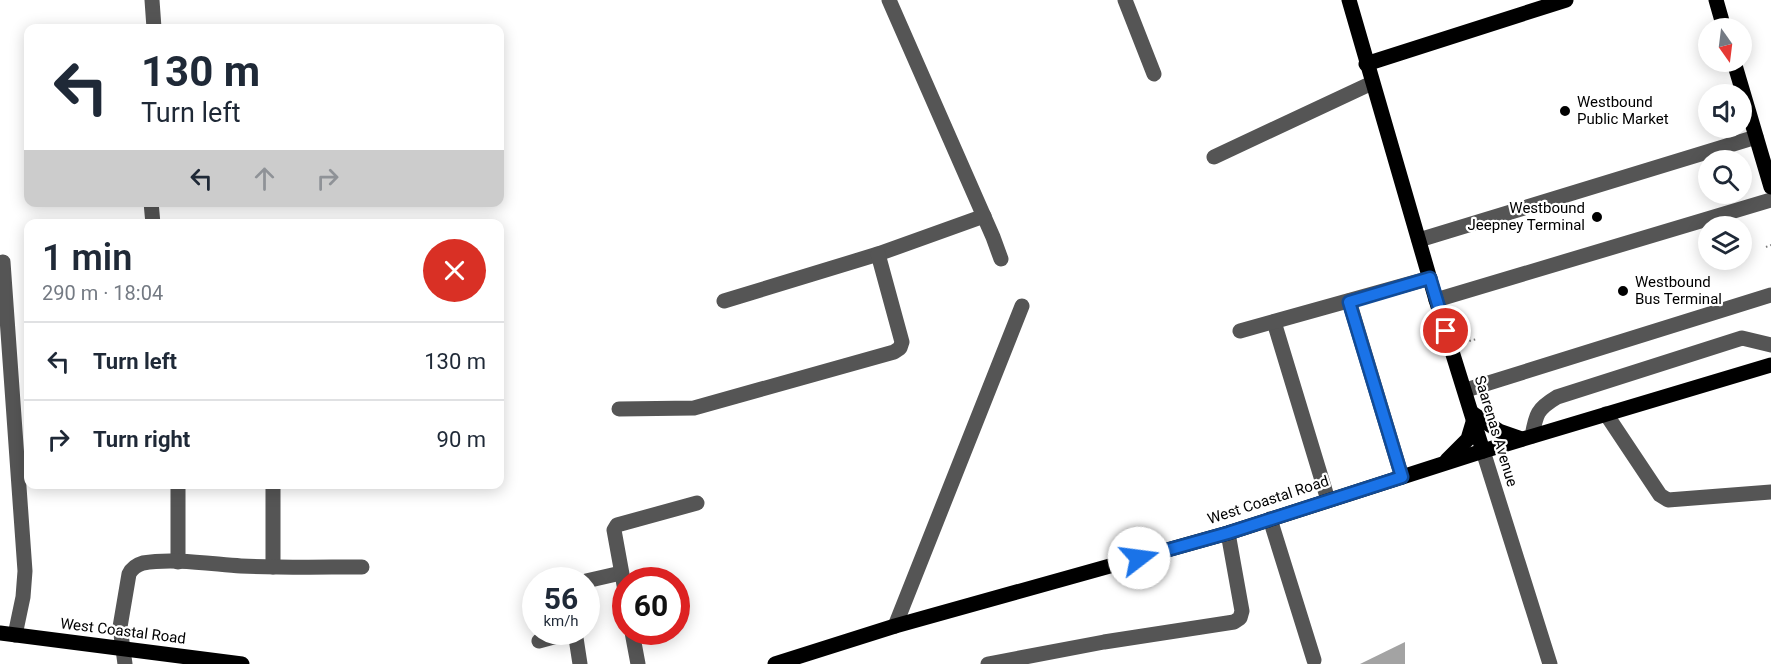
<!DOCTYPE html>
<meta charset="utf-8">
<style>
:root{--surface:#fff;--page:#f2f2f3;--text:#1f2937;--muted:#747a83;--line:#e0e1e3}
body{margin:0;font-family:Roboto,sans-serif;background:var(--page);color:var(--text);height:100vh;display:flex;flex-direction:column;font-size:22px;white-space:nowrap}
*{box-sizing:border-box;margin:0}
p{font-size:20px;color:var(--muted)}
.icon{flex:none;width:33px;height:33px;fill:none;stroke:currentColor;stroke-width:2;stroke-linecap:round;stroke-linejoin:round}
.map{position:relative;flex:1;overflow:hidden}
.sheet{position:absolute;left:24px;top:219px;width:480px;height:270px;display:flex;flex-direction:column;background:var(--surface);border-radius:12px;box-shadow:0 3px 15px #0003}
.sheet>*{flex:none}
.guide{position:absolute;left:24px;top:24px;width:480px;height:183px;border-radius:12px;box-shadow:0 3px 15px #0003;background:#fff;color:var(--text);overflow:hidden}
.needle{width:39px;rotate:166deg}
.tools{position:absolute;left:1698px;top:18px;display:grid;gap:12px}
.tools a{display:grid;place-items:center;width:54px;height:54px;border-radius:50%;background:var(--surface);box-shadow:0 3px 15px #0003;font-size:30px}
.speed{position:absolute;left:522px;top:567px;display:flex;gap:12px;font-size:30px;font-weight:700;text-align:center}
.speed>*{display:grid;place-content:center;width:78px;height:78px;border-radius:50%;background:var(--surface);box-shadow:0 3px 15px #0003;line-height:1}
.speed small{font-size:15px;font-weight:400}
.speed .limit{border:9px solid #d22;background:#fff;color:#111}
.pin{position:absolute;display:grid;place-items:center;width:51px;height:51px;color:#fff;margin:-26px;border:3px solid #fff;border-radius:50%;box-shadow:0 2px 6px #0007}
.me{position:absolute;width:66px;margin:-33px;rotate:75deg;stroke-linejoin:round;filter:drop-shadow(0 0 4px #0008)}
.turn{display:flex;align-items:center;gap:21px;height:126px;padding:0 18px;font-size:27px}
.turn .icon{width:78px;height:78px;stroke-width:2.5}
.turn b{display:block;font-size:42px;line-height:51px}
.lanes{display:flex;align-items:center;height:57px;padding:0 18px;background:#0003;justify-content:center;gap:30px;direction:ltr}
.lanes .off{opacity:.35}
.round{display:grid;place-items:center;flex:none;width:63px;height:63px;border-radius:32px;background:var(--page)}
.summary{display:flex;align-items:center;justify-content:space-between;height:102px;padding:0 18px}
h1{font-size:36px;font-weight:600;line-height:45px}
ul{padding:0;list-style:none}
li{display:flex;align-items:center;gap:18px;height:78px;padding:0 18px;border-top:2px solid var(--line)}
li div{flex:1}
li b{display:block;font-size:22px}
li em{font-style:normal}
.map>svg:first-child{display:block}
</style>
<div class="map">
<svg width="1771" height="664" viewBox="0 0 1771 664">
<rect width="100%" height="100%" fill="#fff"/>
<!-- water -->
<path fill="#a3a3a3" d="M1405,642V664H1360Z"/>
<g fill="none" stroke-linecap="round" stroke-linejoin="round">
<!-- path -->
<g stroke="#777" stroke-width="2" stroke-dasharray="1.5 3" stroke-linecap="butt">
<path d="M1766,247L1771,245"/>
<path d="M1465,342L1477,339"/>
</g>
<!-- minor -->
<g stroke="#555" stroke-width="15">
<path d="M152,0L154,28"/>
<path d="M889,0L993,237L1001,259"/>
<path d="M1125,0L1154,74"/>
<path d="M1214,157L1372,83"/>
<path d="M151,202L153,224"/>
<path d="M1419,240L1756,137"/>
<path d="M3,262L25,571L23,597L15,635"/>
<path d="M1436,300L1771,200"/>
<path d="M724,301L878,254L984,216"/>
<path d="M1349,301L1402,477"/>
<path d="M1274,322L1328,500"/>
<path d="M1240,331L1430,278"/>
<path d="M1466,390L1771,295"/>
<path d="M619,409L694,408L894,352L900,348L902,342L878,254"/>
<path d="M1606,414L1660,495L1668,500L1771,492"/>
<path d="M1532,436C1536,414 1537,409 1557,397L1742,338L1771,345"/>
<path d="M1483,451L1550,664"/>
<path d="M1270,519L1314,660"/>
<path d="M178,562V484"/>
<path d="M273,567V484"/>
<path d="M586,581L621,573"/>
<path d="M626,596L614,530L617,525L697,503"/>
<path d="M895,626L1022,306"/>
<path d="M632,632L638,664"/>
<path d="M539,641L572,632L576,638L580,664"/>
<path d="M125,664L120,627L129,574C132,568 136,565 143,563C173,558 211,564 241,566C281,568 322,567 362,567"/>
<path d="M988,664L1104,642L1234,622L1240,618L1242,611L1228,533"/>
</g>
<!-- major -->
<g stroke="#000" stroke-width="15">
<path d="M1349,0L1436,300L1483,451"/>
<path d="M1716,0L1724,28"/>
<path d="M1734,62L1771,187"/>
<path d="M1366,64L1566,0"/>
<path d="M1472,413L1499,431L1522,439"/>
<path d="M1447,460L1468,439L1474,419"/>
<path d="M0,633L242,664"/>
<path d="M775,664L895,626L1228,533L1483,451L1771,365"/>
</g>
</g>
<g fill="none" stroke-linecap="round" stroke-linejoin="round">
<defs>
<path id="route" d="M1139,558L1228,533L1402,477L1349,302L1430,278L1446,331"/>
</defs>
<!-- route casing -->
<use href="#route" stroke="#114b97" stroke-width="15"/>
<!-- route -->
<use href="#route" stroke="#1a73e8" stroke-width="10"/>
</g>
<!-- markers -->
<g fill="#000" stroke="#fff" stroke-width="2">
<circle cx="1565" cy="111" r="6"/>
<circle cx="1597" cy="217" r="6"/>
<circle cx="1623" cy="291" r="6"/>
</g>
<g text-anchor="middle" stroke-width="4.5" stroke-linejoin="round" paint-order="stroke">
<!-- poi labels -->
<g font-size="15" fill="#000" stroke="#fff" text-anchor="start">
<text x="1577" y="107">Westbound<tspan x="1577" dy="17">Public Market</tspan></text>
<text x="1585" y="213" text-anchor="end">Westbound<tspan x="1585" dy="17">Jeepney Terminal</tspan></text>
<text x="1635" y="287">Westbound<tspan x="1635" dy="17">Bus Terminal</tspan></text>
</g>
<!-- street labels -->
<g font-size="15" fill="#000" stroke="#fff">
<text transform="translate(1496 431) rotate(73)" y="5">Saarenas Avenue</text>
<text transform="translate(1268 500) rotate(-18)" y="5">West Coastal Road</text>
<text transform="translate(123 631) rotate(7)" y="5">West Coastal Road</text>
</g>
</g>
</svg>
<div class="tools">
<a><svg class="needle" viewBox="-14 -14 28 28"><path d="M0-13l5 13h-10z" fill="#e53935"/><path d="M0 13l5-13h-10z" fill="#747a83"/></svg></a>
<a><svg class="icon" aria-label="sound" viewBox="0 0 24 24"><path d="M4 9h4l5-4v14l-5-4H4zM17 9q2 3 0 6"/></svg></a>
<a><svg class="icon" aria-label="search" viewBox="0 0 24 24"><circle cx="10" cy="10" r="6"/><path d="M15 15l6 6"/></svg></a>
<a><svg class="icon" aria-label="layers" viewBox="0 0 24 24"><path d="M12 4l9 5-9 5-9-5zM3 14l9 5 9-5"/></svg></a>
</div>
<div class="speed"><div>56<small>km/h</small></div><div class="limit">60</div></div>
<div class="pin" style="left:1446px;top:331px;background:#d93025"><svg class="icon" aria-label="arrive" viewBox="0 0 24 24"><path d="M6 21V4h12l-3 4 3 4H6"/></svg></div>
<svg class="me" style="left:1139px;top:558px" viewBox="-20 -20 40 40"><circle r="19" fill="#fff"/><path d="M0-13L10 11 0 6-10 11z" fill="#1a73e8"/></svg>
<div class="guide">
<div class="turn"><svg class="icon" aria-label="left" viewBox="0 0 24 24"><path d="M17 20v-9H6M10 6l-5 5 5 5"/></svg><div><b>130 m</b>Turn left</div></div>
<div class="lanes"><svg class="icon" aria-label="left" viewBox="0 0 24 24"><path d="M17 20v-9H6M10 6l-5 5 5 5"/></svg><svg class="icon off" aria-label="ahead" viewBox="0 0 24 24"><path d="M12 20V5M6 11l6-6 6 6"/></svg><svg class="icon off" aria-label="right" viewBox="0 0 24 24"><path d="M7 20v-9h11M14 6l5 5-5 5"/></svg></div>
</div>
<section class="sheet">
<div class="summary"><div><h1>1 min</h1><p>290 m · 18:04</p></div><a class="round" style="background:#d93025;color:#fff"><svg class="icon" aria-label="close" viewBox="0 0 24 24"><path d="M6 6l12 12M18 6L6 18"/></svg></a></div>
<ul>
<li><svg class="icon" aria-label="left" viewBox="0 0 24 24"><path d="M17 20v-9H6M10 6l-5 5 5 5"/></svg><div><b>Turn left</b></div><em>130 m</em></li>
<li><svg class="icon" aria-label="right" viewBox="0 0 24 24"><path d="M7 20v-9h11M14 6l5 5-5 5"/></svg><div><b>Turn right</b></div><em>90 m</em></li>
</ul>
</section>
</div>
